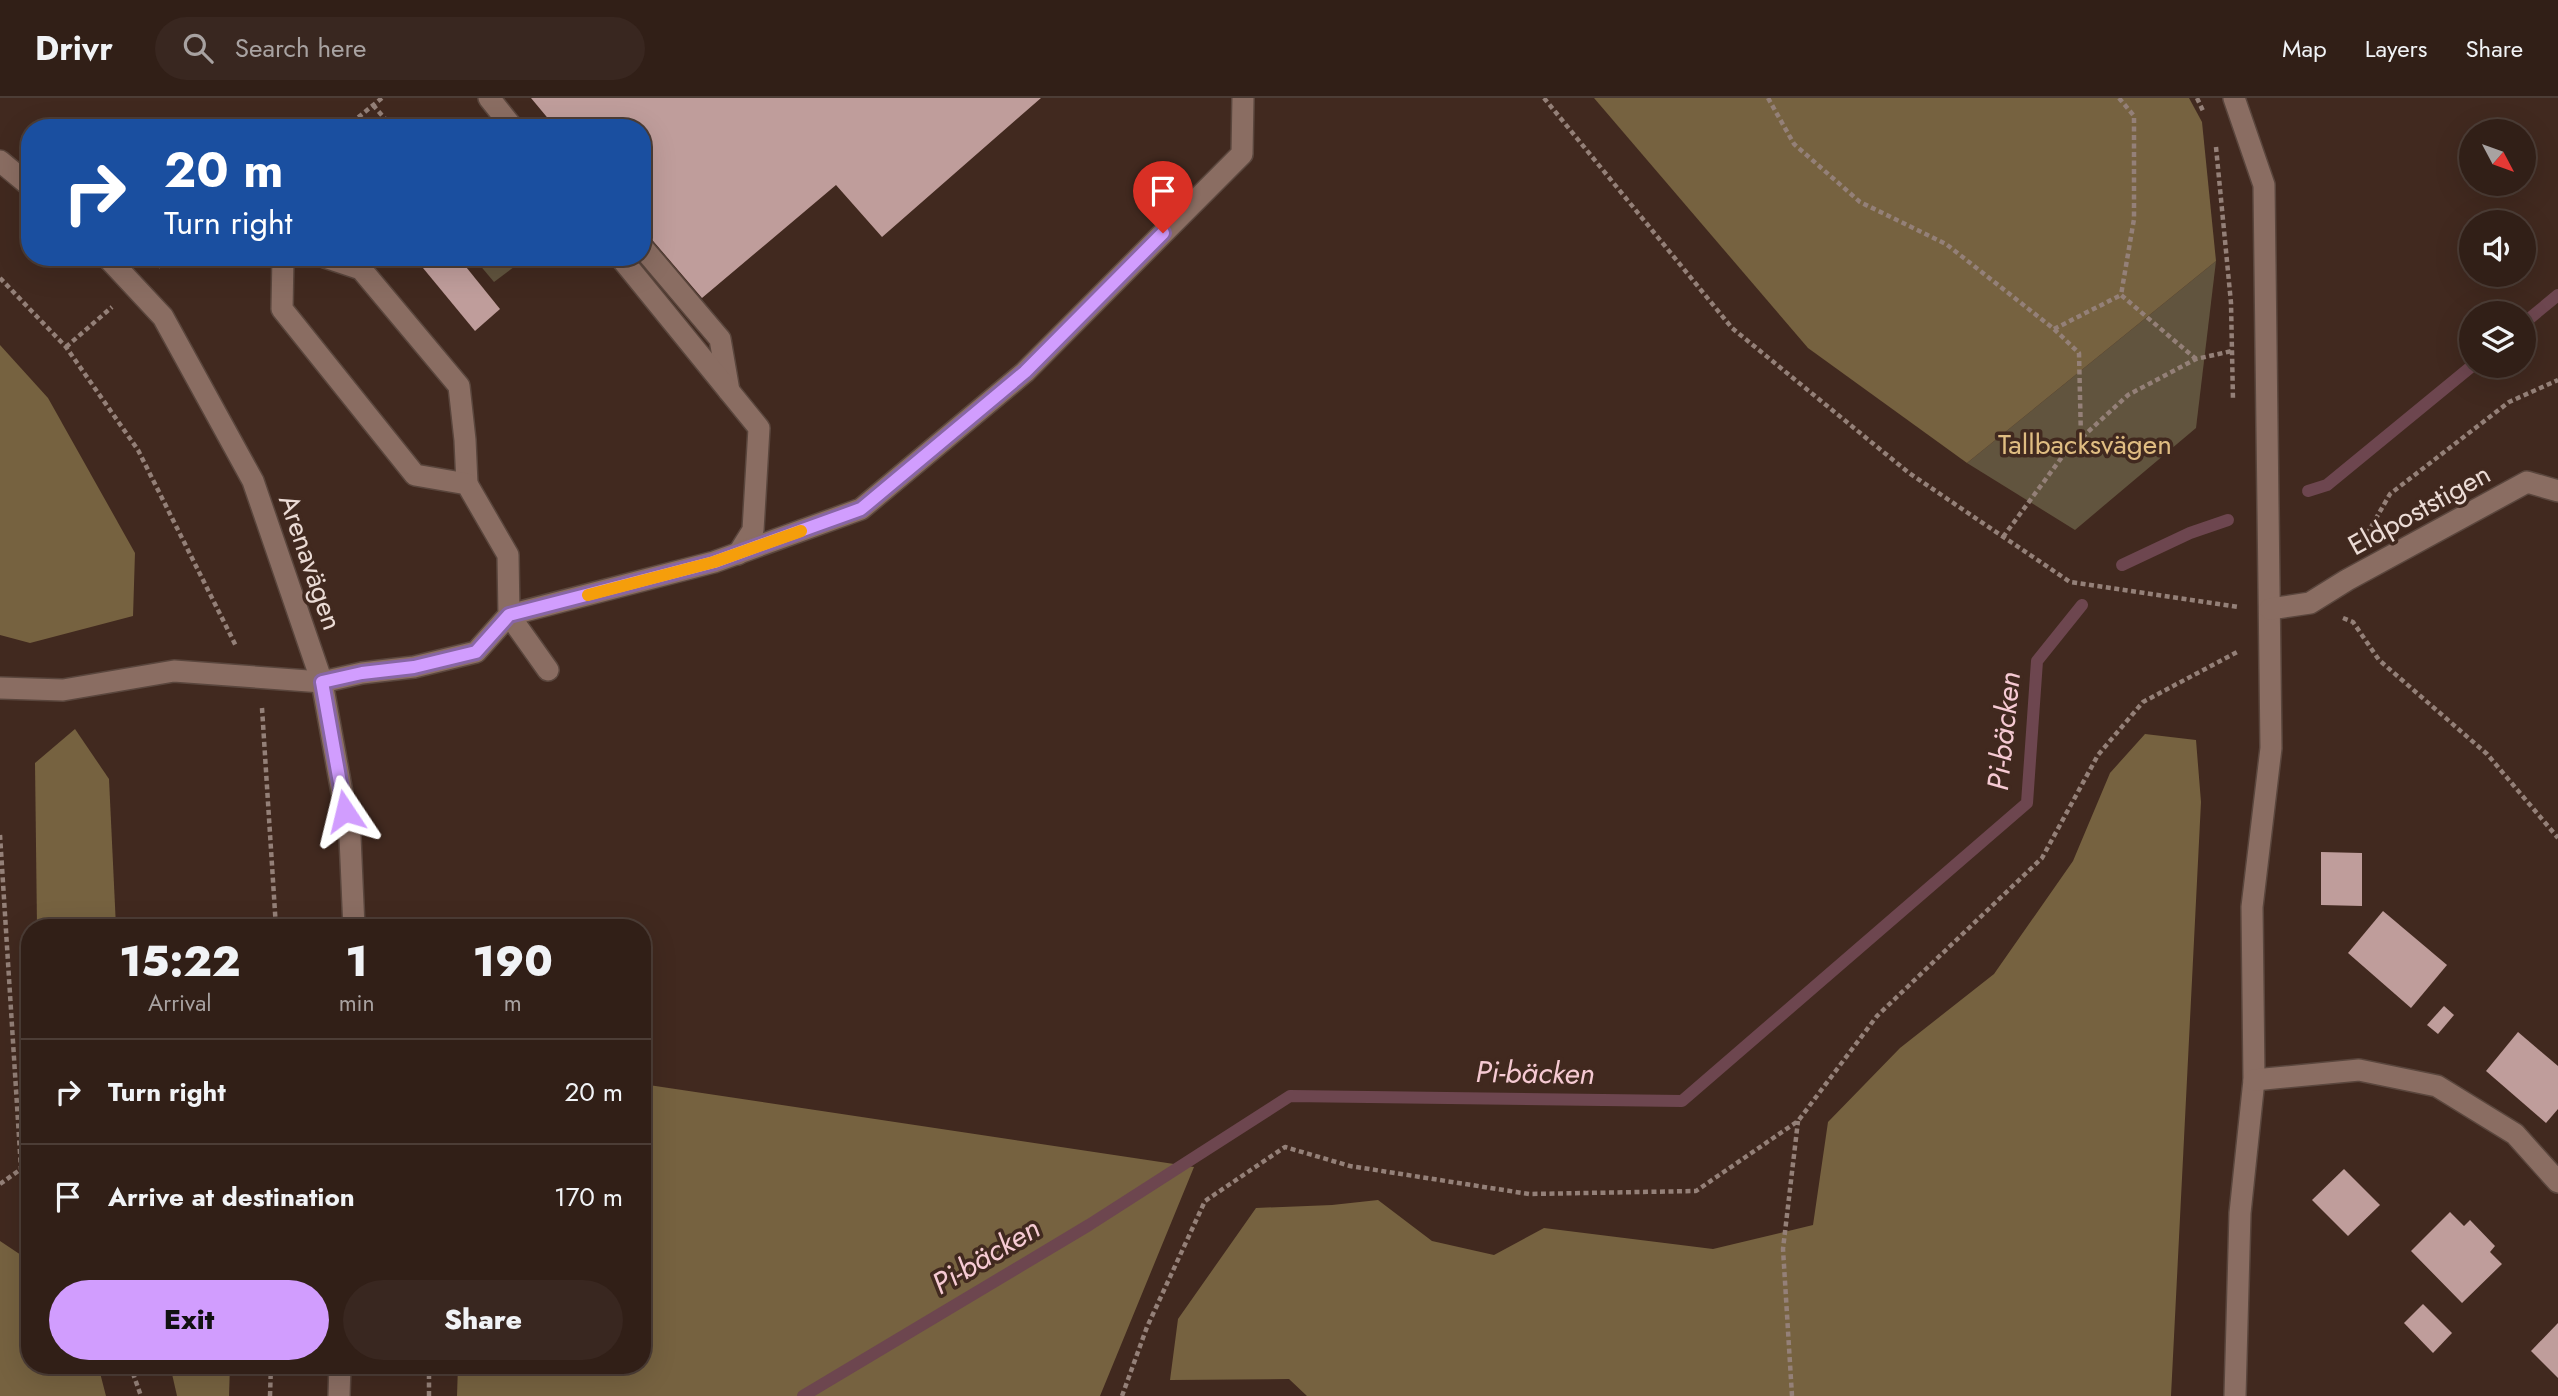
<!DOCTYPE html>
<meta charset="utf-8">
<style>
:root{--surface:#311f17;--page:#392720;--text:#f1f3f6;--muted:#a8a2a1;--line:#4c3d36;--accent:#d19dfe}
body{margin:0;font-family:Jost,sans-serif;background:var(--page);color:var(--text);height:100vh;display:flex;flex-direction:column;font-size:26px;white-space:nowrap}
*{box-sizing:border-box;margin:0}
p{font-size:23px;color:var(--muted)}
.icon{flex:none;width:38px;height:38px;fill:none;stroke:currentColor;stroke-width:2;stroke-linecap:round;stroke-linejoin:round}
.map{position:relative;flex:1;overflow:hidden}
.panel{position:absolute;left:21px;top:821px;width:630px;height:455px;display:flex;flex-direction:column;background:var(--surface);border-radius:28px;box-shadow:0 7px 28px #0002,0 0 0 2px var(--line)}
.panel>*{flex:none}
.guide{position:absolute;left:21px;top:21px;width:630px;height:147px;border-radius:28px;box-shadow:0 7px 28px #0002,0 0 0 2px var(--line);background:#1a4fa0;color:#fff;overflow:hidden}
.needle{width:46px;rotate:131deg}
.fabs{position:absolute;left:2459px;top:21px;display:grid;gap:14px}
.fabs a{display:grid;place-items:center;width:77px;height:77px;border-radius:50%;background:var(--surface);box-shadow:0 7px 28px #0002,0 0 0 2px var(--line);font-size:35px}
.pin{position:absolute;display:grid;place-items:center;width:60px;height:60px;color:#fff;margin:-72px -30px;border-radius:50% 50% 50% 0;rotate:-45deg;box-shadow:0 0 7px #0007}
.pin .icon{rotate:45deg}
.me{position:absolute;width:77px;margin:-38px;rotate:350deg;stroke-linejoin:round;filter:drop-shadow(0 0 5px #0008)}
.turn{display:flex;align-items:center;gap:24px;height:147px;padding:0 28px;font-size:32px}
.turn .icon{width:91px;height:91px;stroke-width:2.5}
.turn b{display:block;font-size:49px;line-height:60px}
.eta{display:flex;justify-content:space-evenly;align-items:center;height:119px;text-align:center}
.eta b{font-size:42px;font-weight:800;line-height:49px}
.action{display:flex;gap:14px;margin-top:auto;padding:14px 28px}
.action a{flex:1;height:80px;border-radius:42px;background:var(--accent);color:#111;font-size:28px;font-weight:800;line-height:80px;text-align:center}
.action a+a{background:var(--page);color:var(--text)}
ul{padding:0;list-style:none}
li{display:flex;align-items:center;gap:21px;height:105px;padding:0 28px;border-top:2px solid var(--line)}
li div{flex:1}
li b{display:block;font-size:26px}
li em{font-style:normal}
header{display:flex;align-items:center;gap:42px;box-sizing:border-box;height:98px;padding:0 35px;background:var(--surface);border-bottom:2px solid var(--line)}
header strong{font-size:33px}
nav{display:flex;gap:38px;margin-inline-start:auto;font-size:24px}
.search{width:490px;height:63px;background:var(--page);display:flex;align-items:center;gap:18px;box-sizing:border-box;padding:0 24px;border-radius:38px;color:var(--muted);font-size:26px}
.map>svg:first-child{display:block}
</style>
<header>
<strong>Drivr</strong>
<div class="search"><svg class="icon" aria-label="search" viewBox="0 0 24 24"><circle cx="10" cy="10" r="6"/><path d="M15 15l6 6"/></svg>Search here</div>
<nav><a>Map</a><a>Layers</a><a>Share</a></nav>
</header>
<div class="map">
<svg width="2558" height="1298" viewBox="0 0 2558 1298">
<rect width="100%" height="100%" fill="#41291f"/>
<!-- green -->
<g fill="#61543e">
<path d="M473,159H527L494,184Z"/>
<path d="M2216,163L2196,330L2075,432L1967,365Z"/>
</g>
<!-- forest -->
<g fill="#766240">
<path d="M1594,0H2189L2202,24L2216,163L1967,365L1808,250Z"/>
<path d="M0,247L48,300L135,455L133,518L30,545L0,537Z"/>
<path d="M75,631L109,681L116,829H37L35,665Z"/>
<path d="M2145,636L2196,642L2201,704L2171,1298H1307L1289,1281L1170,1282L1178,1221L1256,1110L1332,1107L1378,1102L1432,1143L1494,1157L1544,1130L1713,1151L1813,1127L1828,1024L1900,950L1994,876L2073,763L2110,675Z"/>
<path d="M642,986L1194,1069L1100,1298H457L458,1267H642Z"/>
<path d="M0,1143L30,1163V1267H98L106,1298H0Z"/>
<path d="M170,1267H230L229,1298H177Z"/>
</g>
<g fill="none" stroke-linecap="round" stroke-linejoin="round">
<!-- stream -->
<g stroke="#6d464f" stroke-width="12">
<path d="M2524,225L2558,197"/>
<path d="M2308,393L2327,387L2472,268"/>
<path d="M2122,467L2190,435L2228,422"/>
<path d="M803,1298L1089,1127L1290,998L1682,1003L2027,705L2037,563L2082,507"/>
</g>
</g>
<!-- building -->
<g fill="#bf9d9b">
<path d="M531,0H1041L882,139L836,87L702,200L642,130V30H556Z"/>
<path d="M436,159H458L500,211L475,233L423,170Z"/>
<path d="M2321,754L2362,755V808L2321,807Z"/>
<path d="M2383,813L2447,867L2411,910L2348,855Z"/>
<path d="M2444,908L2454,917L2438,936L2427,927Z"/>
<path d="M2518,934L2558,968V1011L2546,1025L2486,973Z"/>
<path d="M2344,1071L2380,1107L2348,1138L2312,1102Z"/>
<path d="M2450,1114L2464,1128L2470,1122L2495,1148L2490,1154L2502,1166L2462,1205L2411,1153Z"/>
<path d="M2423,1206L2452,1235L2433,1255L2404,1225Z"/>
<path d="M2558,1225V1280L2531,1253Z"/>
</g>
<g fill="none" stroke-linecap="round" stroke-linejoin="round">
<defs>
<g id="minor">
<path d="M489,0L513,30"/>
<path d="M2234,0L2264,87L2271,650L2252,809L2254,982L2240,1115L2235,1298"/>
<path d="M0,63L30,88"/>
<path d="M642,149L720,241L729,293"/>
<path d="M107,159L163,219L253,383L322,584L350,739L354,830"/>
<path d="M325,159L361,171L459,288L465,342L467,386"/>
<path d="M620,159L759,330L753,432L738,456"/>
<path d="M2270,511L2310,505L2347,482L2527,384L2558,393"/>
<path d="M548,572L509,517L714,464L861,411L1025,274L1242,56L1243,0"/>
<path d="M0,590L63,592L174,573L322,584L362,575L414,569L476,554L509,517L508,457L467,386L415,377L282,211L283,159"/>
<path d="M2254,982L2359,972L2437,988L2515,1036L2558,1084"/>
<path d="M339,1298L340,1267"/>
</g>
</defs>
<!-- minor casing -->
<use href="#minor" stroke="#5a463d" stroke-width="24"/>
<!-- path -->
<g stroke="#948078" stroke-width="4.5" stroke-dasharray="5 3.5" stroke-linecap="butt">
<path d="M1544,0L1732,230L1909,375L2070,484L2238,509"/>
<path d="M1768,0L1794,46L1860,104L1946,146L2054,231L2079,255L2081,341"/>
<path d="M2119,0L2134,18V121L2121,197L2196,261"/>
<path d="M2197,0L2204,15"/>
<path d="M373,7L393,30"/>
<path d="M345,30L382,0"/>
<path d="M2216,49L2231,205L2233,302"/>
<path d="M158,169L166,159"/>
<path d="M0,180L66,249L138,352L236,548"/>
<path d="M2054,231L2121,197"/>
<path d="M66,249L112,209"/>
<path d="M2367,436L2390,396L2509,304L2558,282"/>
<path d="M2003,439L2065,355L2128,297L2196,261L2232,253"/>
<path d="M2343,520L2353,524L2379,562L2487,656L2558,740"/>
<path d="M262,610L276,830"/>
<path d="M0,737L21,1071L30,1089"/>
<path d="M0,1086L21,1071"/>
<path d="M130,1267L141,1298"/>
<path d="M270,1298L271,1267"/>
<path d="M429,1298V1267"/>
<path d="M1122,1298L1147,1229L1205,1103L1285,1049L1350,1068L1529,1096L1696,1093L1798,1023L1877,918L2042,760L2098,657L2143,604L2239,553"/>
<path d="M1792,1298L1783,1151L1798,1023"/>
</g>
<!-- minor -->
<use href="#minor" stroke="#8a6d62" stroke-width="21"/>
</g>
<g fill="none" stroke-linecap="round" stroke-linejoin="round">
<defs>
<path id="route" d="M345,713L322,584L362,575L414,569L476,554L509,517L714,464L861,411L1025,274L1163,135"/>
</defs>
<!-- route casing -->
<use href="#route" stroke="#8866a5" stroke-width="18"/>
<!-- route -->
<use href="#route" stroke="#d19dfe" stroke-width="12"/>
<!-- slow -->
<path stroke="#f59e0b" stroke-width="12" d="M588,497L714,464L801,433"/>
</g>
<g text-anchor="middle" stroke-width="7" stroke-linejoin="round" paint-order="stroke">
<!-- park labels -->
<g font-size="28" fill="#e0bd82" stroke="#41291f">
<text x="2085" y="356">Tallbacksvägen</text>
</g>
<!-- street labels -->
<g font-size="28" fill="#ebdbd5" stroke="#41291f">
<text transform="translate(2419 411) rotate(-29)" y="10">Eldpoststigen</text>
<text transform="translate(311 464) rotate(71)" y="10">Arenavägen</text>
</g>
<!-- water labels -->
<g font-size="30" font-style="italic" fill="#f6cad3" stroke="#41291f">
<text transform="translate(2004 633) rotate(-84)" y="10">Pi-bäcken</text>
<text transform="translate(1535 975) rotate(1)" y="10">Pi-bäcken</text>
<text transform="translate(986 1158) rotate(-31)" y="10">Pi-bäcken</text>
</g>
</g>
</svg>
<div class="fabs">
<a><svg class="needle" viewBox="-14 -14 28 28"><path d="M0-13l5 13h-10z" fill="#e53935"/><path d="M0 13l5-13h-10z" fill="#a8a2a1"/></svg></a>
<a><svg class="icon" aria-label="sound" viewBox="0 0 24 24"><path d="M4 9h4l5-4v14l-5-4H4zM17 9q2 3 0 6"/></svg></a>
<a><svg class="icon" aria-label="layers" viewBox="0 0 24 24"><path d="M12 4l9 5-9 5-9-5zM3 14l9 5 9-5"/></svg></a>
</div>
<div class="pin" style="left:1163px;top:135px;background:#d93025"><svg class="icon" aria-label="arrive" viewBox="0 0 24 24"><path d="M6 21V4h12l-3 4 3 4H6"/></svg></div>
<svg class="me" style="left:345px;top:713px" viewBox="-20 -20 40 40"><path d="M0-17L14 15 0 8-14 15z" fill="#d19dfe" stroke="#fff" stroke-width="4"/></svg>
<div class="guide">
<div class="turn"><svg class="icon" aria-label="right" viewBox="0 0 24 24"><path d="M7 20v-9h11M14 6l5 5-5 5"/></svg><div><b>20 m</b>Turn right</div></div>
</div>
<section class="panel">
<div class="eta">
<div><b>15:22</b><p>Arrival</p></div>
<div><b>1</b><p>min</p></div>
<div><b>190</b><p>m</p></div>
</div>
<ul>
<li><svg class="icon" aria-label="right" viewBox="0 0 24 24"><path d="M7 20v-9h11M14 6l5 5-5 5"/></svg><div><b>Turn right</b></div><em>20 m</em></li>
<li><svg class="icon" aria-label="arrive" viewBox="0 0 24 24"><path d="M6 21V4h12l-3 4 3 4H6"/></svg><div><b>Arrive at destination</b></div><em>170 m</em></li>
</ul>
<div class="action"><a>Exit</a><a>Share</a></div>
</section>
</div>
